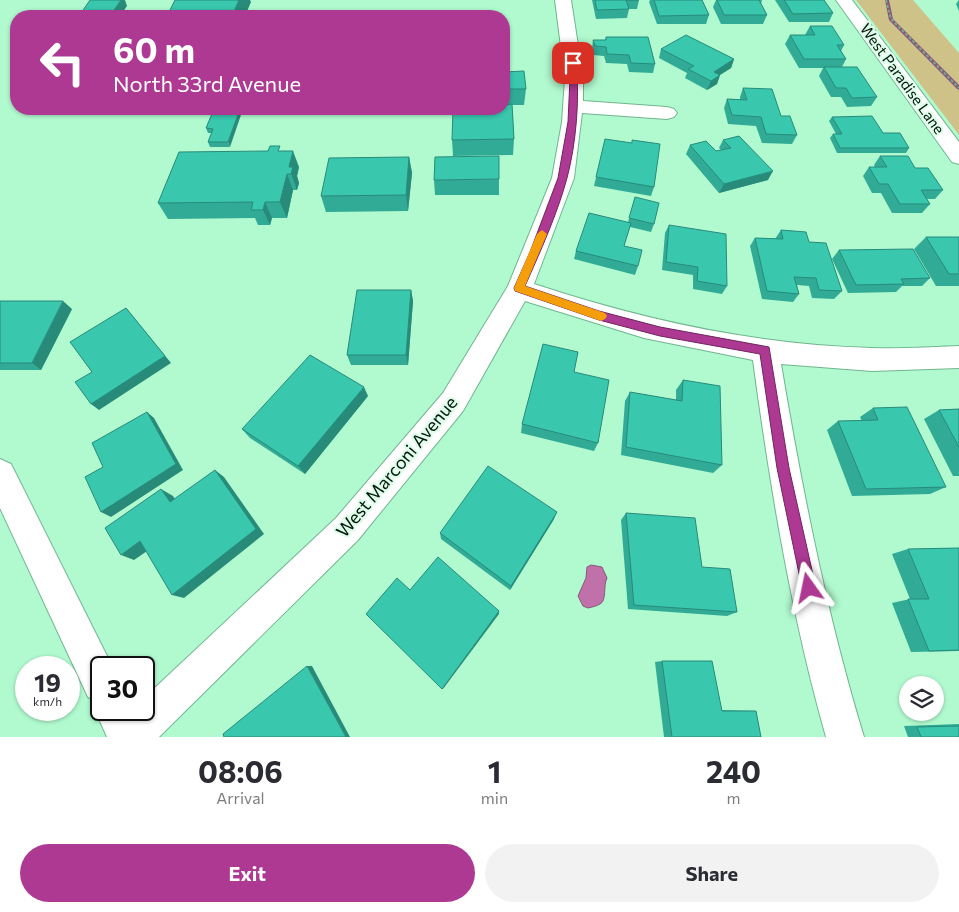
<!DOCTYPE html>
<style>
:root{--surface:#fff;--page:#f2f2f3;--text:#2b2b33;--muted:#7c7c81;--accent:#ad3992}
body{margin:0;font-family:Commissioner,sans-serif;background:var(--page);color:var(--text);height:100vh;display:flex;flex-direction:column;font-size:19px;white-space:nowrap}
*{box-sizing:border-box;margin:0}
p{font-size:16px;color:var(--muted)}
.icon{flex:none;width:28px;height:28px;fill:none;stroke:currentColor;stroke-width:2;stroke-linecap:round;stroke-linejoin:round}
.map{position:relative;height:737px;overflow:hidden}
.sheet{display:flex;flex-direction:column;background:var(--surface);flex:1}
.sheet>*{flex:none}
.hud{position:absolute;left:10px;top:10px;width:500px;height:105px;border-radius:20px;box-shadow:0 1px 4px #0004;background:#ad3992;color:#fff;overflow:hidden}
.fabs{position:absolute;left:899px;top:676px;display:grid;gap:10px}
.fabs a{display:grid;place-items:center;width:45px;height:45px;border-radius:50%;background:var(--surface);box-shadow:0 1px 4px #0004;font-size:25px}
.speed{position:absolute;left:15px;top:656px;display:flex;gap:10px;font-size:25px;font-weight:700;text-align:center}
.speed>*{display:grid;place-content:center;width:65px;height:65px;border-radius:50%;background:var(--surface);box-shadow:0 1px 4px #0004;line-height:1}
.speed small{font-size:12px;font-weight:400}
.speed .limit{border:2px solid #111;border-radius:8px;background:#fff;color:#111}
.pin{position:absolute;display:grid;place-items:center;width:42px;height:42px;color:#fff;margin:-21px;border-radius:10px;box-shadow:0 2px 8px #0006}
.me{position:absolute;width:55px;margin:-28px;rotate:348deg;stroke-linejoin:round;filter:drop-shadow(0 0 4px #0008)}
.turn{display:flex;align-items:center;gap:18px;height:105px;padding:0 20px;font-size:22px}
.turn .icon{width:65px;height:65px;stroke-width:2.5}
.turn b{display:block;font-size:35px;line-height:42px}
.eta{display:flex;justify-content:space-evenly;align-items:center;height:85px;text-align:center}
.eta b{font-size:30px;font-weight:700;line-height:35px}
.button{display:flex;gap:10px;margin-top:auto;padding:10px 20px}
.button a{flex:1;height:58px;border-radius:30px;background:var(--accent);color:#fff;font-size:20px;font-weight:700;line-height:58px;text-align:center}
.button a+a{background:var(--page);color:var(--text)}
.map>svg:first-child{display:block}
</style>
<div class="map">
<svg width="959" height="737" viewBox="0 0 959 737">
<rect width="100%" height="100%" fill="#b1facf"/>
<!-- green -->
<path fill="#cec288" d="M856,0H913L959,53V135Z"/>
<!-- water -->
<path fill="#c171aa" stroke="#87577a" d="M591,565L602,567L607,578C603,585 607,601 600,604C597,606 592,607 588,608L583,606L578,596L586,578L587,567Z"/>
<g fill="none" stroke-linecap="round" stroke-linejoin="round">
<!-- stream -->
<path fill="#87577a" fill-rule="evenodd" d="M885,0H889L893,19L959,85V90L957,89L889,20Z"/>
<defs>
<g id="street">
<path d="M555,0H571L583,78V101L667,107L674,109L677,113L674,117L667,119L582,113L574,178L534,284C643,320 756,345 872,348C901,349 930,347 959,346V368L872,371L781,364C802,489 827,616 864,737H826C791,614 770,486 753,360L644,338L525,301L463,411L358,540L159,737H107L95,710L98,702L88,697L0,508V459L11,464L113,668H101V710H144V698L336,518L443,393L508,286L552,178L562,122L565,78Z"/>
<path d="M836,0H852L959,142V164L952,162Z"/>
</g>
</defs>
<!-- street casing -->
<use href="#street" stroke="#70b68f" stroke-width="2"/>
<!-- path -->
<path stroke="#74ac8b" stroke-width="2" stroke-dasharray="3 2" stroke-linecap="butt" d="M886,0L891,19L959,88"/>
<!-- street -->
<use href="#street" fill="#fff" fill-rule="evenodd"/>
</g>
<!-- wall -->
<g fill="#31ab96">
<path d="M592,0H639L637,9H629L627,18L596,19Z"/>
<path d="M650,0H702L709,15L706,24H657L649,2Z"/>
<path d="M716,0H762L761,4L767,15L763,24H721L713,7Z"/>
<path d="M775,0H824L833,13L829,22H789Z"/>
<path d="M959,0V11L956,4Z"/>
<path d="M810,26L844,45L841,51L846,59L842,67L877,97L871,106L847,107L841,97H831L819,76L823,68H799L785,44L790,35H805Z"/>
<path d="M606,37L655,64L653,73L629,72L627,64L606,63L604,56L593,55L592,49L593,40H605Z"/>
<path d="M661,49L734,59L731,68L720,75L717,84L707,90L685,78L687,73L659,58Z"/>
<path d="M504,72L526,89L524,105H512L514,139L513,155L453,156L452,140L504,109Z"/>
<path d="M743,88L781,116L797,135L792,144L762,143L756,126L728,124L724,108L727,99H740V97Z"/>
<path d="M214,109L230,147H210L208,142L212,133H208L206,128Z"/>
<path d="M832,117L883,133L909,148L906,153H837L830,138L833,134H836L829,121Z"/>
<path d="M605,139L654,187L651,196L594,186Z"/>
<path d="M723,140L768,180L719,193L686,154L690,145L716,151L721,150L719,148Z"/>
<path d="M268,151H282L299,167L297,176L299,183L297,190H293L287,218H272L270,225H258L255,218L168,219L158,203Z"/>
<path d="M880,156L915,168L943,190L935,199H926L930,204L922,213H892L881,193H872L863,176L869,167H875L874,165Z"/>
<path d="M409,157L412,173L408,211L326,212L321,196Z"/>
<path d="M499,179V195H435L434,180Z"/>
<path d="M635,197L654,224L651,232L630,227L624,246L638,266L635,275L574,259L576,251L628,222Z"/>
<path d="M669,225L727,286L722,294L693,289V275L662,270L665,233Z"/>
<path d="M781,230L809,242L842,291L834,299L812,298L809,286L797,285L799,294L793,302L762,299L750,246L755,238L775,239Z"/>
<path d="M926,237H959V286H936L914,249Z"/>
<path d="M839,250L930,278L922,286H902L896,292L848,293L832,259Z"/>
<path d="M411,290L413,301L408,365H351L347,355Z"/>
<path d="M0,301L72,309L41,370H0Z"/>
<path d="M574,372L598,443L594,451L521,433L522,424Z"/>
<path d="M683,380L722,465L713,473L621,455L625,401L630,392L676,400V390Z"/>
<path d="M368,396L305,474L250,438L242,429Z"/>
<path d="M873,408L946,487L930,494L852,496L827,430L838,421H862L860,417Z"/>
<path d="M959,409V476H953L924,419L939,410Z"/>
<path d="M626,513L702,567L737,612L727,616L628,609L621,520Z"/>
<path d="M554,519L510,590L441,539L440,533Z"/>
<path d="M959,548V651L911,652L892,603L910,599L892,554L908,549Z"/>
<path d="M662,661L722,710L756,711L761,737H664L655,662Z"/>
<path d="M959,724V737H908L904,726Z"/>
</g>
<!-- shaded-wall -->
<g fill="#288b7a">
<path d="M121,0H125L127,6L120,16H110Z"/>
<path d="M239,0H250L251,2L245,16H232Z"/>
<path d="M734,59L731,68L710,81L714,72Z"/>
<path d="M720,75L717,84L707,90L711,81Z"/>
<path d="M240,109H243L230,147L228,142Z"/>
<path d="M293,151L299,167L297,176L299,183L297,190L289,167Z"/>
<path d="M409,157L412,173L408,211L406,195Z"/>
<path d="M773,171L768,180L719,193L724,184Z"/>
<path d="M287,174L293,190L287,218L280,202Z"/>
<path d="M265,202L272,218L270,225L263,210Z"/>
<path d="M411,290L413,301L408,365L406,355Z"/>
<path d="M63,301L72,309L41,370L32,363Z"/>
<path d="M126,308L171,363L99,410L91,404Z"/>
<path d="M364,387L368,396L305,474L298,466Z"/>
<path d="M147,412L154,418L183,470L111,517L101,512Z"/>
<path d="M215,470L224,477L264,534L184,598L172,595Z"/>
<path d="M161,489L173,496L181,509L170,502Z"/>
<path d="M557,512L554,519L510,590L511,586Z"/>
<path d="M140,541L153,547L134,560L121,555Z"/>
<path d="M499,611V614L443,689H442Z"/>
<path d="M307,666H312L350,737H346Z"/>
</g>
<!-- building -->
<g fill="#39c7ae" stroke="#288b7a">
<path d="M90,0H121L110,16H79Z"/>
<path d="M175,0H239L232,16H167Z"/>
<path d="M595,0H639H626L629,9L597,10Z"/>
<path d="M654,0H702L709,15L659,16Z"/>
<path d="M717,0H759L767,15H724Z"/>
<path d="M784,0H824L833,13L793,14Z"/>
<path d="M810,26H832L844,45H837L846,59H804L790,35H815Z"/>
<path d="M686,35L734,59L714,72L720,75L711,81L688,69L694,66L661,49Z"/>
<path d="M606,37H648L655,64L631,63L629,55L607,54L606,47L595,46L593,40H606Z"/>
<path d="M824,67H857L877,97L852,98L846,88H836Z"/>
<path d="M524,71L526,89H504V72Z"/>
<path d="M743,88L772,89L781,116H790L797,135L766,134L761,117L732,115L727,99L747,100Z"/>
<path d="M512,104L514,139L452,140L453,109H504V105Z"/>
<path d="M214,109H240L228,142H208L213,129L206,128Z"/>
<path d="M872,116L883,133H900L909,148H840L833,134H842L832,117Z"/>
<path d="M739,136L773,171L724,184L690,145L706,141L716,151L731,148L723,140Z"/>
<path d="M605,139L632,143V140L660,144L654,187L596,177Z"/>
<path d="M270,146H280L278,151H293L289,167H293L291,174H287L280,202H265L263,210H251L253,202L158,203L179,152L268,151Z"/>
<path d="M499,156V179L434,180L435,157Z"/>
<path d="M880,156H908L915,168H928L943,190H921L930,204H900L888,184H879L869,167H887Z"/>
<path d="M409,157L406,195L321,196L329,158Z"/>
<path d="M635,197L659,203L654,224L629,218Z"/>
<path d="M589,213L631,223L624,246L642,250L638,266L576,251Z"/>
<path d="M669,225L726,234L727,286L697,281L698,267L666,262Z"/>
<path d="M781,230L806,232L809,242L826,243L842,291L819,290L816,278L794,277L799,294L767,291L755,238L783,239Z"/>
<path d="M926,237H959V274H949Z"/>
<path d="M913,249L930,278L901,279L904,284L856,285L839,250Z"/>
<path d="M357,290H411L406,355H347Z"/>
<path d="M0,301H63L32,363H0Z"/>
<path d="M126,308L165,356L91,404L75,382L92,372L70,342Z"/>
<path d="M543,344L578,352L574,372L609,380L598,443L522,424Z"/>
<path d="M310,355L364,387L298,466L242,429Z"/>
<path d="M683,380L720,386L722,465L626,447L630,392L682,401Z"/>
<path d="M907,407L946,487L866,489L838,421L878,420L873,408Z"/>
<path d="M959,409V447L939,410Z"/>
<path d="M147,412L176,464L101,512L85,477L103,467L92,443Z"/>
<path d="M488,466L557,512L511,586L440,533Z"/>
<path d="M215,470L256,529L172,595L140,541L121,555L105,528L161,489L170,502Z"/>
<path d="M626,513L695,518L702,567L730,569L737,612L634,605Z"/>
<path d="M959,548V650L929,651L908,599H929L908,549Z"/>
<path d="M438,557L499,611L442,689L366,614L397,578L410,590Z"/>
<path d="M662,661H712L722,711H756L761,737H672Z"/>
<path d="M307,666L346,737H224L223,734Z"/>
<path d="M959,726V737H921L917,727Z"/>
</g>
<!-- route -->
<path fill="#ad3992" stroke="#70255f" d="M573,61L576,63C580,99 576,144 567,178C557,215 540,252 525,286L599,311L660,327L769,347L789,468L816,588L814,594L809,596L804,594L802,588L777,468L760,354L660,336L599,320L515,291L514,288L530,252L558,178L568,122L570,78L569,63Z"/>
<!-- slow -->
<path fill="#f59e0b" d="M542,230L547,234L525,286L605,313L607,316L605,319L601,321L515,291L514,288L537,234Z"/>
<g text-anchor="middle" stroke-width="4.5" stroke-linejoin="round" paint-order="stroke">
<!-- far-street labels -->
<g font-size="15" fill="#00190b" stroke="#e0fcea">
<text transform="translate(902 79) rotate(54)" y="5">West Paradise Lane</text>
</g>
<!-- street labels -->
<g font-size="18" fill="#00190b" stroke="#e0fcea">
<text transform="translate(397 467) rotate(-50)" y="6">West Marconi Avenue</text>
</g>
</g>
</svg>
<div class="fabs">
<a><svg class="icon" aria-label="layers" viewBox="0 0 24 24"><path d="M12 4l9 5-9 5-9-5zM3 14l9 5 9-5"/></svg></a>
</div>
<div class="speed"><div>19<small>km/h</small></div><div class="limit">30</div></div>
<div class="pin" style="left:573px;top:63px;background:#d93025"><svg class="icon" aria-label="arrive" viewBox="0 0 24 24"><path d="M6 21V4h12l-3 4 3 4H6"/></svg></div>
<svg class="me" style="left:809px;top:588px" viewBox="-20 -20 40 40"><path d="M0-17L14 15 0 8-14 15z" fill="#ad3992" stroke="#fff" stroke-width="4"/></svg>
<div class="hud">
<div class="turn"><svg class="icon" aria-label="left" viewBox="0 0 24 24"><path d="M17 20v-9H6M10 6l-5 5 5 5"/></svg><div><b>60 m</b>North 33rd Avenue</div></div>
</div>
</div>
<section class="sheet">
<div class="eta">
<div><b>08:06</b><p>Arrival</p></div>
<div><b>1</b><p>min</p></div>
<div><b>240</b><p>m</p></div>
</div>
<div class="button"><a>Exit</a><a>Share</a></div>
</section>
